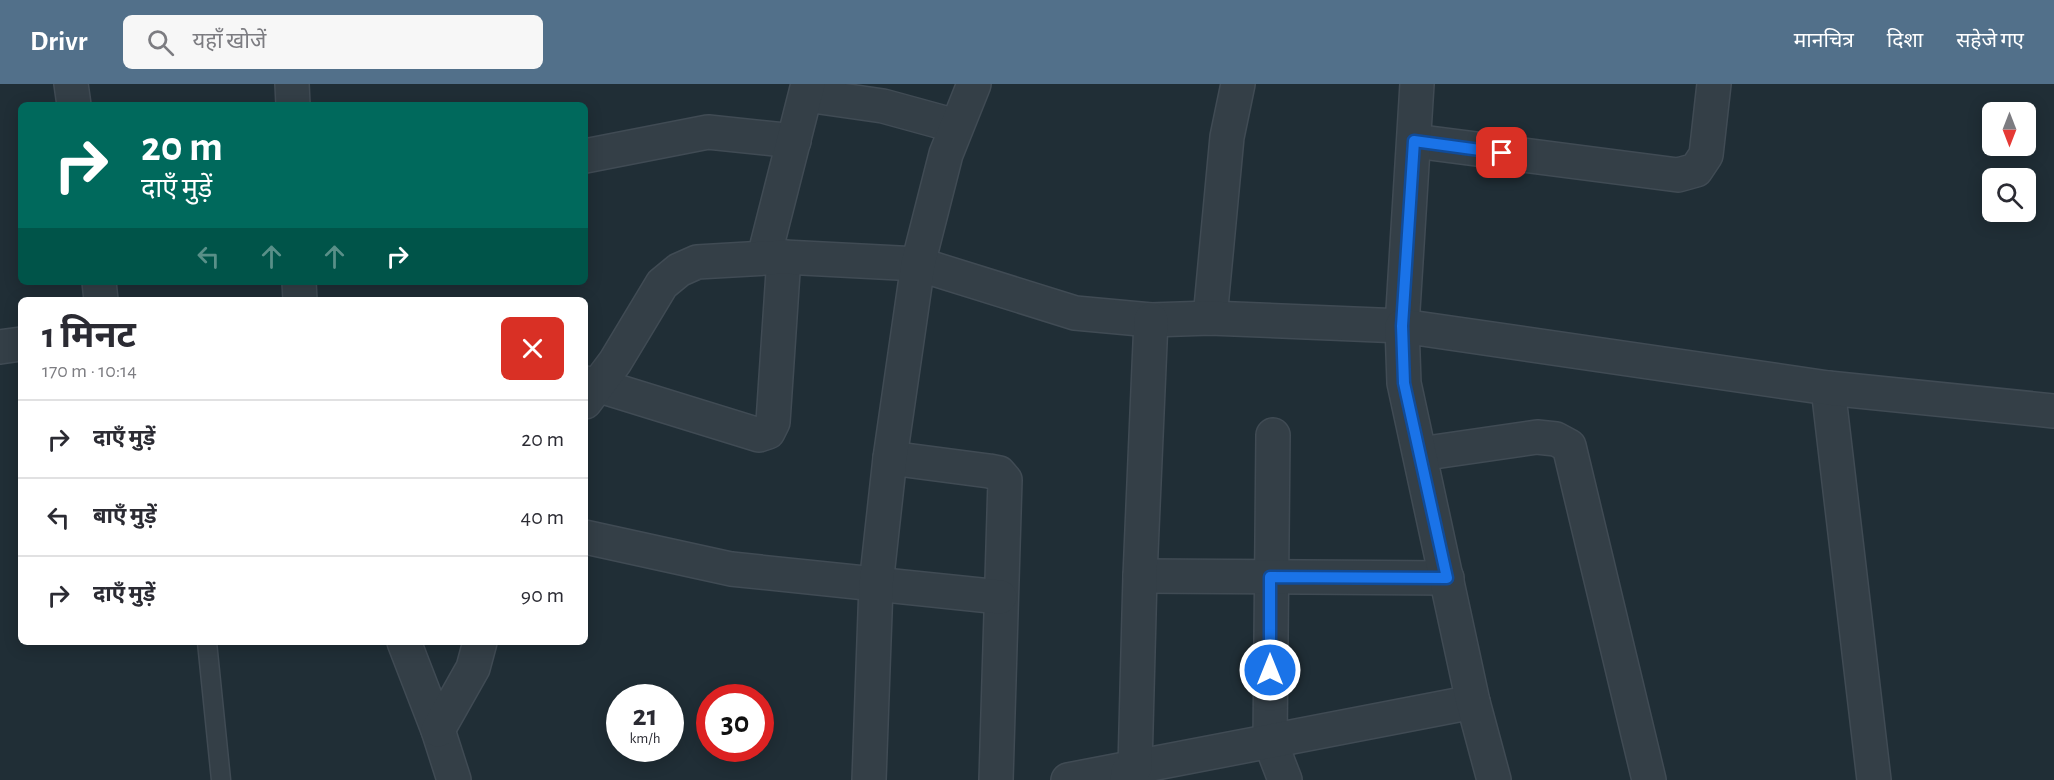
<!DOCTYPE html>
<html lang="hi">
<meta charset="utf-8">
<style>
:root{--surface:#fff;--page:#f7f7f7;--text:#2b2b33;--muted:#7c7c81;--line:#e1e1e2;--accent:#52708a}
body{margin:0;font-family:"Alegreya Sans","Noto Sans Devanagari",sans-serif;background:var(--page);color:var(--text);height:100vh;display:flex;flex-direction:column;font-size:22px;white-space:nowrap}
*{box-sizing:border-box;margin:0}
p{font-size:20px;color:var(--muted)}
.icon{flex:none;width:33px;height:33px;fill:none;stroke:currentColor;stroke-width:2;stroke-linecap:round;stroke-linejoin:round}
.map{position:relative;flex:1;overflow:hidden}
.details{position:absolute;left:18px;top:213px;width:570px;height:348px;display:flex;flex-direction:column;background:var(--surface);border-radius:9px;box-shadow:0 3px 15px #0003}
.details>*{flex:none}
.guide{position:absolute;left:18px;top:18px;width:570px;height:183px;border-radius:9px;box-shadow:0 3px 15px #0003;background:#00695c;color:#fff;overflow:hidden}
.needle{width:39px;rotate:180deg}
.buttons{position:absolute;left:1982px;top:18px;display:grid;gap:12px}
.buttons a{display:grid;place-items:center;width:54px;height:54px;border-radius:9px;background:var(--surface);box-shadow:0 3px 15px #0003;font-size:30px}
.speed{position:absolute;left:606px;top:600px;display:flex;gap:12px;font-size:30px;font-weight:700;text-align:center}
.speed>*{display:grid;place-content:center;width:78px;height:78px;border-radius:50%;background:var(--surface);box-shadow:0 3px 15px #0003;line-height:1}
.speed small{font-size:15px;font-weight:400}
.speed .limit{border:9px solid #d22;background:#fff;color:#111}
.pin{position:absolute;display:grid;place-items:center;width:51px;height:51px;color:#fff;margin:-26px;border-radius:12px;box-shadow:0 3px 9px #0006}
.me{position:absolute;width:66px;margin:-33px;rotate:0deg;stroke-linejoin:round;filter:drop-shadow(0 0 4px #0008)}
.turn{display:flex;align-items:center;gap:21px;height:126px;padding:0 24px;font-size:27px}
.turn .icon{width:78px;height:78px;stroke-width:2.5}
.turn b{display:block;font-size:42px;line-height:51px}
.lanes{display:flex;align-items:center;height:57px;padding:0 24px;background:#0003;justify-content:center;gap:30px;direction:ltr}
.lanes .off{opacity:.35}
.round{display:grid;place-items:center;flex:none;width:63px;height:63px;border-radius:9px;background:var(--page)}
.head{display:flex;align-items:center;justify-content:space-between;height:102px;padding:0 24px}
h1{font-size:36px;font-weight:700;line-height:45px}
ul{padding:0;list-style:none}
li{display:flex;align-items:center;gap:18px;height:78px;padding:0 24px;border-top:2px solid var(--line)}
li div{flex:1}
li b{display:block;font-size:22px}
li em{font-style:normal}
header{display:flex;align-items:center;gap:36px;box-sizing:border-box;height:84px;padding:0 30px;background:var(--accent);color:#fff}
header strong{font-size:28px}
nav{display:flex;gap:33px;margin-inline-start:auto;font-size:21px}
.search{width:420px;height:54px;background:var(--page);display:flex;align-items:center;gap:15px;box-sizing:border-box;padding:0 21px;border-radius:9px;color:var(--muted);font-size:22px}
.map>svg:first-child{display:block}
</style>
<header>
<strong>Drivr</strong>
<div class="search"><svg class="icon" aria-label="search" viewBox="0 0 24 24"><circle cx="10" cy="10" r="6"/><path d="M15 15l6 6"/></svg>यहाँ खोजें</div>
<nav><a>मानचित्र</a><a>दिशा</a><a>सहेजे गए</a></nav>
</header>
<div class="map">
<svg width="2054" height="696" viewBox="0 0 2054 696">
<rect width="100%" height="100%" fill="#202e36"/>
<g fill="none" stroke-linecap="round" stroke-linejoin="round">
<defs>
<path id="service" d="M207,558L221,696"/>
<g id="minor">
<path d="M71,0L74,21"/>
<path d="M292,0L293,21"/>
<path d="M806,11L883,22L956,42"/>
<path d="M1414,57L1678,91L1696,86L1706,71L1714,0"/>
<path d="M585,72L708,48L794,57"/>
<path d="M764,173L808,0"/>
<path d="M99,198L101,216"/>
<path d="M299,198L300,216"/>
<path d="M1210,234L1227,53L1238,0"/>
<path d="M0,263L21,260"/>
<path d="M585,299L597,301L759,351L768,348L773,338L784,173"/>
<path d="M1828,304L1874,696"/>
<path d="M585,318L615,278L662,200L679,186L697,178L784,173L918,180L1075,229L1151,236L1210,234L1402,242L1417,0"/>
<path d="M1273,351L1270,657L1285,696"/>
<path d="M1420,370L1537,353L1556,355L1569,362L1649,696"/>
<path d="M890,374L989,387L999,389L1005,396L996,696"/>
<path d="M585,453L731,485L1000,513"/>
<path d="M1140,492L1447,494"/>
<path d="M404,558L438,646L454,696"/>
<path d="M438,646L473,584L480,558"/>
<path d="M869,696L876,501L890,374L918,180L946,70L974,0"/>
<path d="M1068,696L1473,618"/>
<path d="M1127,696L1128,688L1135,683L1140,492L1151,236"/>
<path d="M1494,696L1473,618L1404,299L1402,242L1828,304L2054,327"/>
</g>
</defs>
<!-- service casing -->
<use href="#service" stroke="#404b54" stroke-width="21"/>
<!-- minor casing -->
<use href="#minor" stroke="#404b54" stroke-width="36"/>
<!-- service -->
<use href="#service" stroke="#343f47" stroke-width="18"/>
<!-- minor -->
<use href="#minor" stroke="#343f47" stroke-width="33"/>
</g>
<g fill="none" stroke-linecap="round" stroke-linejoin="round">
<defs>
<path id="route" d="M1270,586V493L1447,494L1404,299L1402,242L1414,57L1502,69"/>
</defs>
<!-- route casing -->
<use href="#route" stroke="#114b97" stroke-width="15"/>
<!-- route -->
<use href="#route" stroke="#1a73e8" stroke-width="10"/>
</g>
</svg>
<div class="buttons">
<a><svg class="needle" viewBox="-14 -14 28 28"><path d="M0-13l5 13h-10z" fill="#e53935"/><path d="M0 13l5-13h-10z" fill="#7c7c81"/></svg></a>
<a><svg class="icon" aria-label="search" viewBox="0 0 24 24"><circle cx="10" cy="10" r="6"/><path d="M15 15l6 6"/></svg></a>
</div>
<div class="speed"><div>21<small>km/h</small></div><div class="limit">30</div></div>
<div class="pin" style="left:1502px;top:69px;background:#d93025"><svg class="icon" aria-label="arrive" viewBox="0 0 24 24"><path d="M6 21V4h12l-3 4 3 4H6"/></svg></div>
<svg class="me" style="left:1270px;top:586px" viewBox="-20 -20 40 40"><circle r="17" fill="#1a73e8" stroke="#fff" stroke-width="3"/><path d="M0-11L8 9 0 5-8 9z" fill="#fff"/></svg>
<div class="guide">
<div class="turn"><svg class="icon" aria-label="right" viewBox="0 0 24 24"><path d="M7 20v-9h11M14 6l5 5-5 5"/></svg><div><b>20 m</b>दाएँ मुड़ें</div></div>
<div class="lanes"><svg class="icon off" aria-label="left" viewBox="0 0 24 24"><path d="M17 20v-9H6M10 6l-5 5 5 5"/></svg><svg class="icon off" aria-label="ahead" viewBox="0 0 24 24"><path d="M12 20V5M6 11l6-6 6 6"/></svg><svg class="icon off" aria-label="ahead" viewBox="0 0 24 24"><path d="M12 20V5M6 11l6-6 6 6"/></svg><svg class="icon" aria-label="right" viewBox="0 0 24 24"><path d="M7 20v-9h11M14 6l5 5-5 5"/></svg></div>
</div>
<section class="details">
<div class="head"><div><h1>1 मिनट</h1><p>170 m · 10:14</p></div><a class="round" style="background:#d93025;color:#fff"><svg class="icon" aria-label="close" viewBox="0 0 24 24"><path d="M6 6l12 12M18 6L6 18"/></svg></a></div>
<ul>
<li><svg class="icon" aria-label="right" viewBox="0 0 24 24"><path d="M7 20v-9h11M14 6l5 5-5 5"/></svg><div><b>दाएँ मुड़ें</b></div><em>20 m</em></li>
<li><svg class="icon" aria-label="left" viewBox="0 0 24 24"><path d="M17 20v-9H6M10 6l-5 5 5 5"/></svg><div><b>बाएँ मुड़ें</b></div><em>40 m</em></li>
<li><svg class="icon" aria-label="right" viewBox="0 0 24 24"><path d="M7 20v-9h11M14 6l5 5-5 5"/></svg><div><b>दाएँ मुड़ें</b></div><em>90 m</em></li>
</ul>
</section>
</div>
